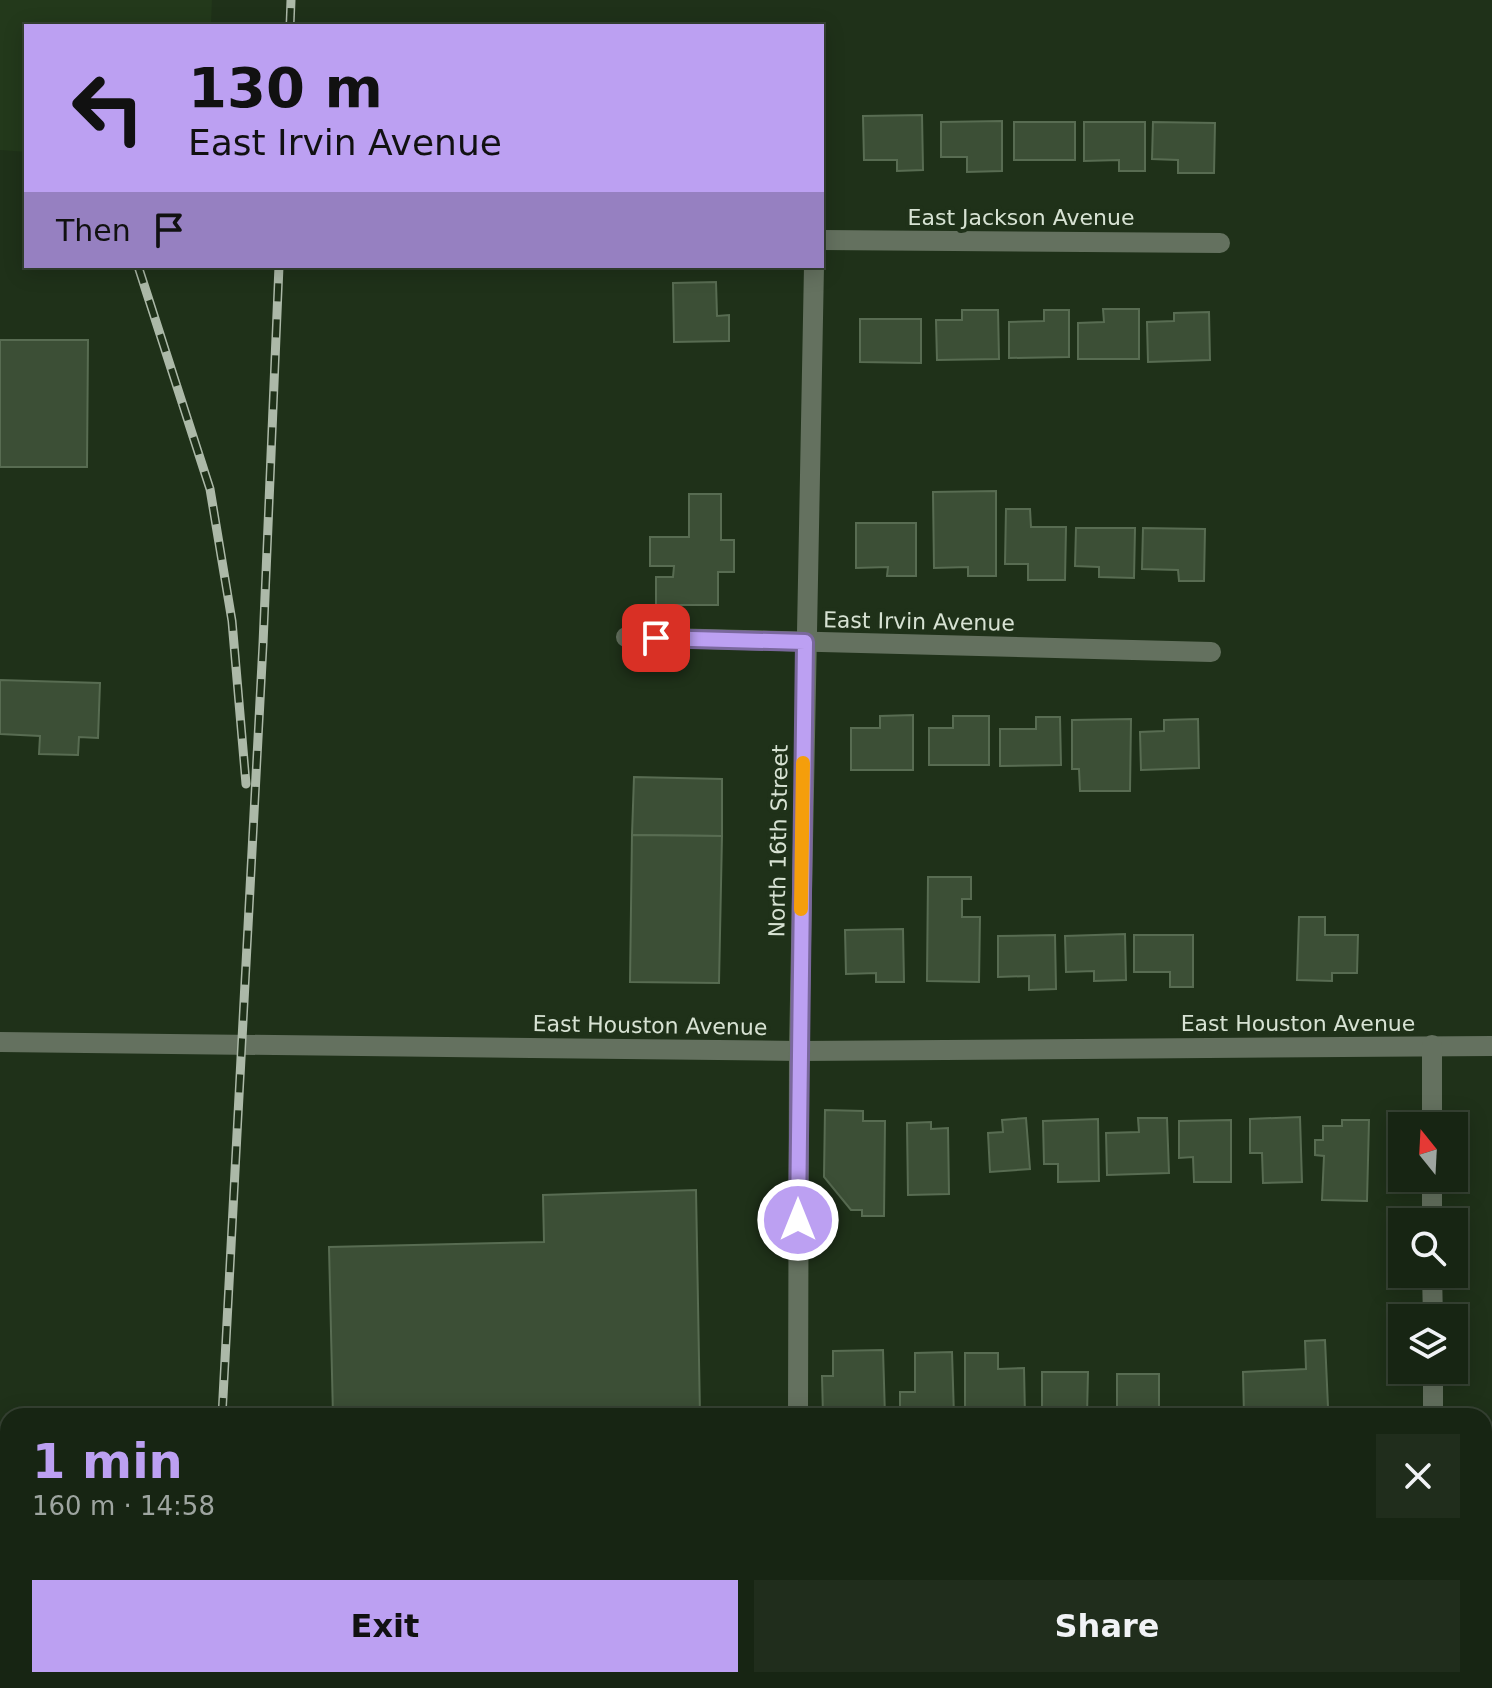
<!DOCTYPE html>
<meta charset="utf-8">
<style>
:root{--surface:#172513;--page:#202d1c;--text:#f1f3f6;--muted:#9ea5a0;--line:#364233;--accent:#bca0f2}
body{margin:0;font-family:"DejaVu Sans",sans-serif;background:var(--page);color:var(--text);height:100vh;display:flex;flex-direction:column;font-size:30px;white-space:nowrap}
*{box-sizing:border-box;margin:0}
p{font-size:26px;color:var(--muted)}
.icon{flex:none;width:44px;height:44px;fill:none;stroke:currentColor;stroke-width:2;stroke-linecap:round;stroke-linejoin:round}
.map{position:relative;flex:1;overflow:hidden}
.side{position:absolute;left:0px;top:1408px;width:1492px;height:280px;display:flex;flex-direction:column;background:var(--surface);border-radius:24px 24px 0 0;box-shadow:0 4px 20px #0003,0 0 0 2px var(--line)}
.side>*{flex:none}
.top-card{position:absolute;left:24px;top:24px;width:800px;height:244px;border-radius:0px;box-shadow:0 4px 20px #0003,0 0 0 2px var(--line);background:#bca0f2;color:#111;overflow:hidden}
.needle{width:52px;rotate:342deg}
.controls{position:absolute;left:1388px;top:1112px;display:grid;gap:16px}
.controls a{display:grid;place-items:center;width:80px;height:80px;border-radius:0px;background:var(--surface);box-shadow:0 4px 20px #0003,0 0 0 2px var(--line);font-size:40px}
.pin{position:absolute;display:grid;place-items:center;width:68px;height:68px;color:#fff;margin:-34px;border-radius:16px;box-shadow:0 4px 12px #0006}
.me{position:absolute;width:88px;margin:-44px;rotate:0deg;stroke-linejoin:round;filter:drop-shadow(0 0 6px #0008)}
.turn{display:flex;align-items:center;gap:28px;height:168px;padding:0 32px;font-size:36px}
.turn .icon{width:104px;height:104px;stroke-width:2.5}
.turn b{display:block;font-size:56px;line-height:68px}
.then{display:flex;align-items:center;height:76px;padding:0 32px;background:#0003;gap:16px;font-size:30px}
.round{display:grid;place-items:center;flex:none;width:84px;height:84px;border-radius:0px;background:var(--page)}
.headline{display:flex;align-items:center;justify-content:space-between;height:136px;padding:0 32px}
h1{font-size:48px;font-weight:700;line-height:60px;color:var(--accent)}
.primary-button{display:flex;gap:16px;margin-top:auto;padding:16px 32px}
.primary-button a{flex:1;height:92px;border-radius:0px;background:var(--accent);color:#111;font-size:32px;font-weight:700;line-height:92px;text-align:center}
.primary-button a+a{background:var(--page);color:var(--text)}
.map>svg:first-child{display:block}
</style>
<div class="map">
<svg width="1492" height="1688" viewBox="0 0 1492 1688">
<rect width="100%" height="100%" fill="#1f3119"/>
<!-- built -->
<path fill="#23391b" d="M0,0H212L211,26H26V152L0,150Z"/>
<!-- building -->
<g fill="#3c4f36" stroke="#586c52" stroke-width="2">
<path d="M922,115L923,170L897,171V160H864L863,116Z"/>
<path d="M1002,121V171L967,172V157H941V122Z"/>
<rect x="1014" y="122" width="61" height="38"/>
<path d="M1084,122H1145V171H1119V160L1084,161Z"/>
<path d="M1153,122L1215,123L1214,173H1178V160L1152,159Z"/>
<path d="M716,282L717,316L729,315V341L674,342L673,283Z"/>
<path d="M1103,309H1139V359H1078V323L1104,322Z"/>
<path d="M962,310H998L999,359L937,360L936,320H962Z"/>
<path d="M1044,310H1069V357L1009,358V322L1044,321Z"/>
<path d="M1209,312L1210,360L1148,362L1147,322L1174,321V313Z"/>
<path d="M860,319H921V363L860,362Z"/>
<path d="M0,340H88L87,467H0Z"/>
<path d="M996,491V576H968V567L934,568L933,492Z"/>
<path d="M689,494H721V540H734V572H718V605H656V577H673L674,566H650V537H689Z"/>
<path d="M1006,509H1030L1031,527H1066L1065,580H1028V564H1005Z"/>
<path d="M856,523H916V576H887L888,567L856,568Z"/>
<path d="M1076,528H1135L1134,578L1099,577V567L1075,566Z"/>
<path d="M1143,528L1205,529L1204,581H1179L1178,570L1142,569Z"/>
<path d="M0,680L100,683L98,738L79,737L78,755L39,754L40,736L0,734Z"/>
<path d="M913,715V770H851V728H880V716Z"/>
<path d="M953,716H989V765H929V728H953Z"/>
<path d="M1036,717H1060L1061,765L1000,766V729H1036Z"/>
<path d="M1131,719L1130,791H1080L1079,769H1072V720Z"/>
<path d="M1198,719L1199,768L1141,770L1140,732L1164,731V720Z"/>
<path d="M634,777L722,779V836L632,835Z"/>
<path d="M632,835L722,836L719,983L630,982Z"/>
<path d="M928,877H971V899H962V917H980L979,982L927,981Z"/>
<path d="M1299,917H1325V935H1358L1357,973H1332V981L1297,980Z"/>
<path d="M903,929L904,982H876V973L846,974L845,930Z"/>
<path d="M1125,934L1126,980L1094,981V971L1066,972L1065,936Z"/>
<path d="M1055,935L1056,989L1029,990V976L998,977V936Z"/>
<path d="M1134,935H1193V987H1170V972H1134Z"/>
<path d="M825,1110L863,1111V1121H885L884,1216H862V1210H851L824,1177Z"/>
<path d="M1300,1117L1302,1182L1263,1183L1262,1153H1250V1119Z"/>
<path d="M1026,1118L1030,1169L990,1172L988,1133L1003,1132L1002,1120Z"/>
<path d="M1138,1118H1167L1169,1173L1107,1175L1106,1133L1139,1132Z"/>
<path d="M1098,1119L1099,1181L1058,1182V1164H1044L1043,1121Z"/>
<path d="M1231,1120V1182H1194L1193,1157L1179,1158V1121Z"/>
<path d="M1342,1120H1369L1367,1201L1322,1200L1324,1156L1315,1155V1140H1323V1126H1342Z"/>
<path d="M931,1122V1129L948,1128L949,1194L908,1195L907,1123Z"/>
<path d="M696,1190L700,1416H333L329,1247L544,1242L543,1195Z"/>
<path d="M1325,1340L1328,1407L1296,1408L1297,1416H1244L1243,1372L1306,1369L1305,1341Z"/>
<path d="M883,1350L885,1416H823L822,1376H833V1351Z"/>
<path d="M952,1352L954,1416H900V1392H915V1353Z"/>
<path d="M965,1353H998V1369L1024,1368L1025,1416H965Z"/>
<path d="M1042,1372H1088L1087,1416H1042Z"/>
<rect x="1117" y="1374" width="42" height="42"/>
<path d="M340,1680H434L435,1688H340Z"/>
</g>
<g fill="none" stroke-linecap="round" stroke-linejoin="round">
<!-- minor -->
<g stroke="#64715f" stroke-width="20">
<path d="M822,240L1220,243"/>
<path d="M626,637L1211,652"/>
<path d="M0,1042L799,1051L1492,1046"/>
<path d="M1432,1045V1126"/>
<path d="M1432,1178V1222"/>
<path d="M1432,1274L1433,1318"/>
<path d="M1433,1370V1416"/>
<path d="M798,1416L799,1051L814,266"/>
<path d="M1484,1484H1492"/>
<path d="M1433,1680L1434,1688"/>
<path d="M797,1688V1680"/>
</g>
<defs>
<g id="rail">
<path d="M290,26L291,0"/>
<path d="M138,266L210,489L232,621L246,784"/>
<path d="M222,1416L263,644L279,266"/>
<path d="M209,1688L210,1680"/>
</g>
</defs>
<!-- rail casing -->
<use href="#rail" stroke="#acb9a8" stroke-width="9"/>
<!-- rail -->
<use href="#rail" stroke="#1f3119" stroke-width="6" stroke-dasharray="18" stroke-linecap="butt"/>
</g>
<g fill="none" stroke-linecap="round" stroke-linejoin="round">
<defs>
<path id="route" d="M656,638L805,642L798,1220"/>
</defs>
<!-- route casing -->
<use href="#route" stroke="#7a689d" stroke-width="20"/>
<!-- route -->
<use href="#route" stroke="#bca0f2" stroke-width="14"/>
<!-- slow -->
<path stroke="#f59e0b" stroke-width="14" d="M801,909L803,763"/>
</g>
<g text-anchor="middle" stroke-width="8" stroke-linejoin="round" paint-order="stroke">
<!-- street labels -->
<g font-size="22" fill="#d7e2d3" stroke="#1f3119">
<text x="1021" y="225">East Jackson Avenue</text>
<text transform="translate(919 621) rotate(1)" y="8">East Irvin Avenue</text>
<text transform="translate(778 841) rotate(-89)" y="8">North 16th Street</text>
<text x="1298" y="1031">East Houston Avenue</text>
<text transform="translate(650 1025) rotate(1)" y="8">East Houston Avenue</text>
</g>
</g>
</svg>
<div class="controls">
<a><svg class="needle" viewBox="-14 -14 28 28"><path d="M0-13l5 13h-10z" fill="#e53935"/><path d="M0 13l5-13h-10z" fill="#9ea5a0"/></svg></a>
<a><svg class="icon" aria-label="search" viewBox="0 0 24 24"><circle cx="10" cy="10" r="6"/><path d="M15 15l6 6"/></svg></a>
<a><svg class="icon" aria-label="layers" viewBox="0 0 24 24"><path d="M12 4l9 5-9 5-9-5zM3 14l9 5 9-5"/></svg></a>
</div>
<div class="pin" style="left:656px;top:638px;background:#d93025"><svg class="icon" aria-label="arrive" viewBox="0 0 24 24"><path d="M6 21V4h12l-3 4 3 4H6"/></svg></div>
<svg class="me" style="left:798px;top:1220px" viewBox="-20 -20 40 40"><circle r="17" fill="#bca0f2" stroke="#fff" stroke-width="3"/><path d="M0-11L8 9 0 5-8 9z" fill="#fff"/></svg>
<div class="top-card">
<div class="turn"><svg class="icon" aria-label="left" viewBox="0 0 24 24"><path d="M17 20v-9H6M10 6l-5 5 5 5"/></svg><div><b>130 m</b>East Irvin Avenue</div></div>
<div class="then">Then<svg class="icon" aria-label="arrive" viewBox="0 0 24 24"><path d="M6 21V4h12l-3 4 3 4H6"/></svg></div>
</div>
<section class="side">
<div class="headline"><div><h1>1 min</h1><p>160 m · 14:58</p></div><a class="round"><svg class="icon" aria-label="close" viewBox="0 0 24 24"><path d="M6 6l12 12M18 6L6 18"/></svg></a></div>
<div class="primary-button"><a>Exit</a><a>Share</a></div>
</section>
</div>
